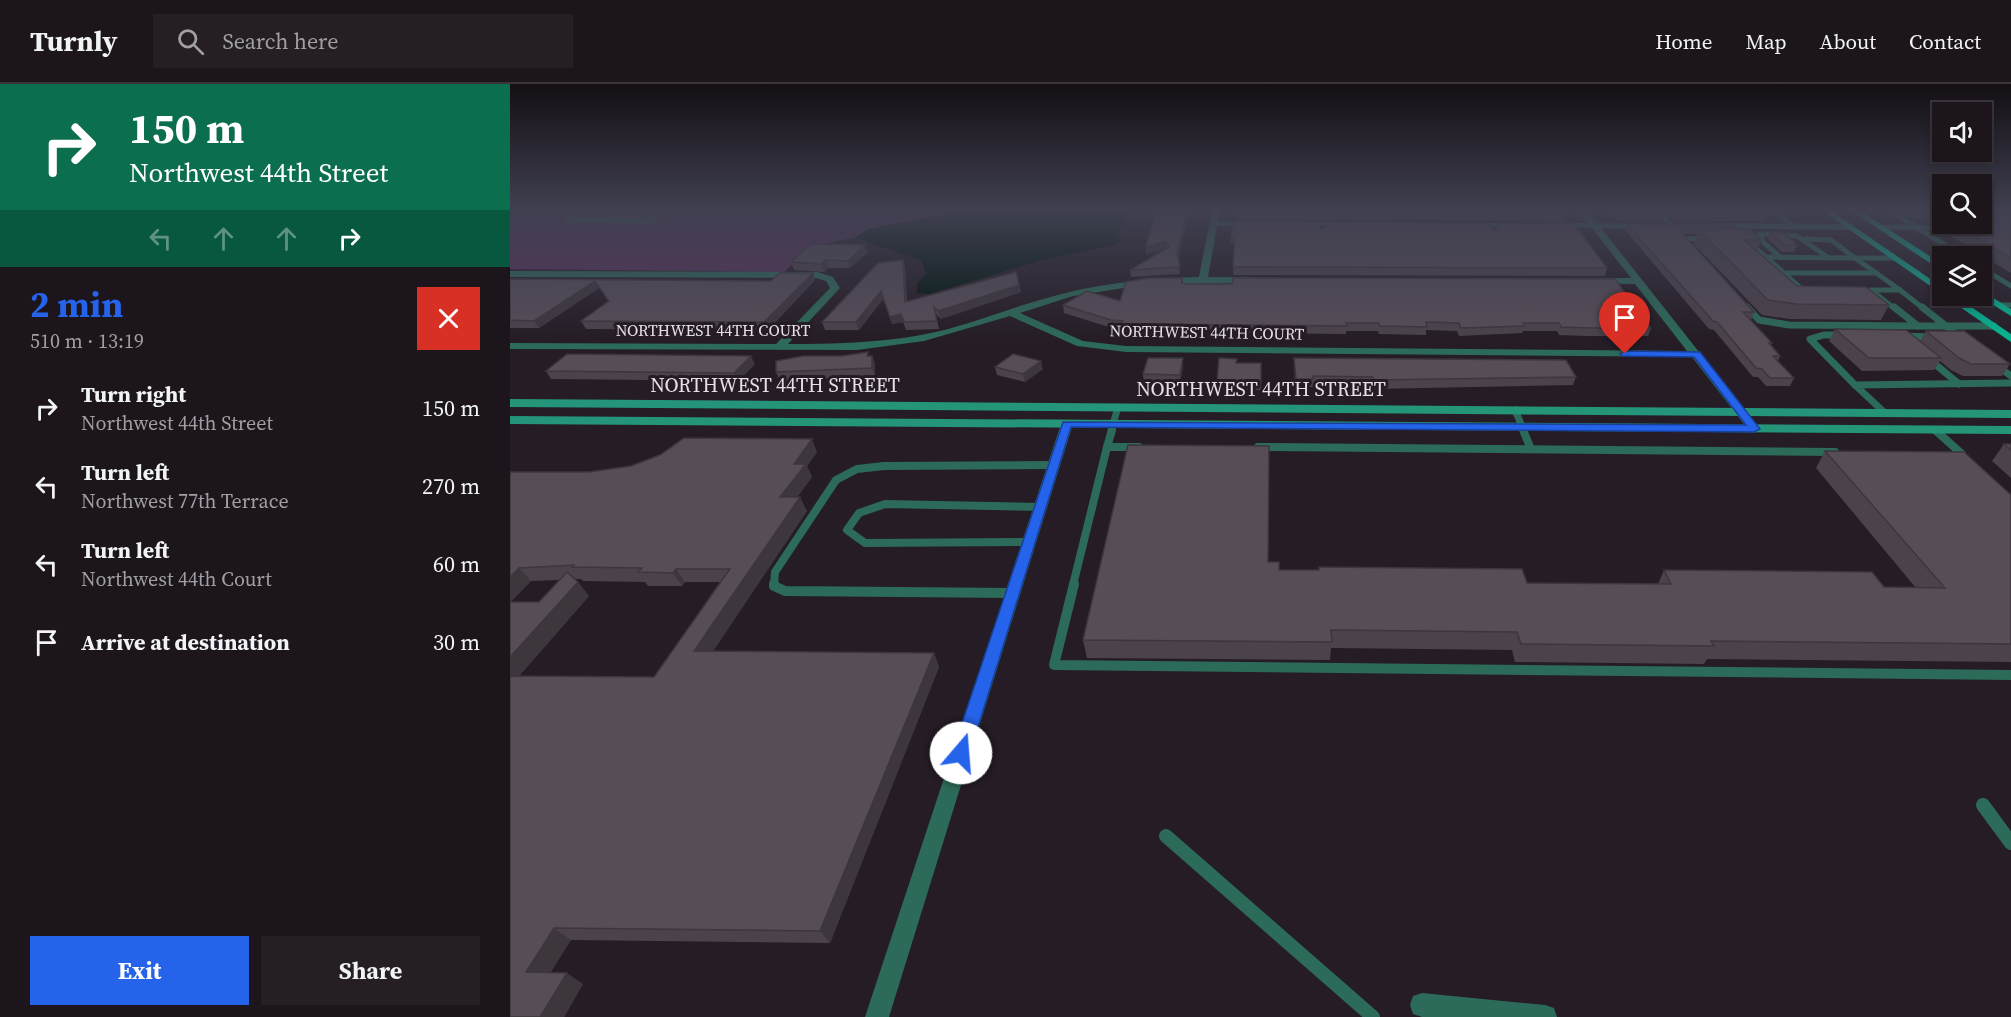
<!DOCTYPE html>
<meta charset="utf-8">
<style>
:root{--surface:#1c151c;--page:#251e25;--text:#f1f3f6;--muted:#a09fa3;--line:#3a343b;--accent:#2563eb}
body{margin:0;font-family:"Source Serif 4",serif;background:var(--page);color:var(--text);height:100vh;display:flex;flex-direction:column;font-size:22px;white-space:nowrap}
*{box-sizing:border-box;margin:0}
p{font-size:20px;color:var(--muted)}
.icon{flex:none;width:33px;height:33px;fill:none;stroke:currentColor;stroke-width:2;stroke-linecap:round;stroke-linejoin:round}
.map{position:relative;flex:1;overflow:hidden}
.panel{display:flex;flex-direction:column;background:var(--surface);width:510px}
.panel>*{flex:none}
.hud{background:#0b6e4f;color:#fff;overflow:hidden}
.fabs{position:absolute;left:1422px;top:18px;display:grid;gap:12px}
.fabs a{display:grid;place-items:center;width:60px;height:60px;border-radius:0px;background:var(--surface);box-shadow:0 3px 9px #0003,0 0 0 2px var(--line);font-size:30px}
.pin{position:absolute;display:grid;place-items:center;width:51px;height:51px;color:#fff;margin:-62px -26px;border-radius:50% 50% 50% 0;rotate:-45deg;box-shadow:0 0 6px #0007}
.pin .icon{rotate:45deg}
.me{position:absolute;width:66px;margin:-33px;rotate:18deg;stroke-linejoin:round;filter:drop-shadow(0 0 4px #0008)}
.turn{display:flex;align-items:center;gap:21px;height:126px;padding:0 30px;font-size:27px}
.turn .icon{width:78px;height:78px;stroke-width:2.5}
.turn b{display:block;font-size:42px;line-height:51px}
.lanes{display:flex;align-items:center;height:57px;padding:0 30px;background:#0003;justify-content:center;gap:30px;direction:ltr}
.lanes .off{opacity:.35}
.round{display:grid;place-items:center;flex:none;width:63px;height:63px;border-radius:0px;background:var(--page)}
.headline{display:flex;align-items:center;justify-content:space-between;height:102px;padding:0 30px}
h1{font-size:36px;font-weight:700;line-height:45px;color:var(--accent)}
.button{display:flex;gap:12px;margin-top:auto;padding:12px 30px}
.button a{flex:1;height:69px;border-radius:0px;background:var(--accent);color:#fff;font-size:24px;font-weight:700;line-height:69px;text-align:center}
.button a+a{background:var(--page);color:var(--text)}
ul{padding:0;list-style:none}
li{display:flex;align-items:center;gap:18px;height:78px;padding:0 30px}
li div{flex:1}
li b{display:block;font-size:22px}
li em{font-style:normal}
header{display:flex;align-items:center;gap:36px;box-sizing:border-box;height:84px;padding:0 30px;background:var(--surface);border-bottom:2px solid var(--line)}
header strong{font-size:28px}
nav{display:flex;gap:33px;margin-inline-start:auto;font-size:21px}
.search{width:420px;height:54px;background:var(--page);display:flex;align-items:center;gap:15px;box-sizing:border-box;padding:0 21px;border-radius:0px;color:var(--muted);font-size:22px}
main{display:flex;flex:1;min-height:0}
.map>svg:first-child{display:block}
</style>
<header>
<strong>Turnly</strong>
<div class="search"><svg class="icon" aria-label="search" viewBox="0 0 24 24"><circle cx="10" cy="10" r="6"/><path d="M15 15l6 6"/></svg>Search here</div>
<nav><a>Home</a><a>Map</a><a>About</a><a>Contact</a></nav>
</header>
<main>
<section class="panel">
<div class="hud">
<div class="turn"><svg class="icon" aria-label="right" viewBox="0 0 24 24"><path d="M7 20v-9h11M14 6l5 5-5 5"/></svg><div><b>150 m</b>Northwest 44th Street</div></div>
<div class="lanes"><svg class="icon off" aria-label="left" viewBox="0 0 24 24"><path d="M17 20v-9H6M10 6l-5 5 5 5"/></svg><svg class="icon off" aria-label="ahead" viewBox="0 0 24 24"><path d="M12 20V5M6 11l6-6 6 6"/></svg><svg class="icon off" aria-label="ahead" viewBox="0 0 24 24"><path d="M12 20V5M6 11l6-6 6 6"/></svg><svg class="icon" aria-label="right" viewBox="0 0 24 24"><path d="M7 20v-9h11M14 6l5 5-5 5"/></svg></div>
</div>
<div class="headline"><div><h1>2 min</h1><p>510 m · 13:19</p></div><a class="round" style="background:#d93025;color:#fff"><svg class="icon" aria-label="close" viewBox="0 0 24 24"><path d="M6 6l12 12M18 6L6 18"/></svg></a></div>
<ul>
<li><svg class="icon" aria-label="right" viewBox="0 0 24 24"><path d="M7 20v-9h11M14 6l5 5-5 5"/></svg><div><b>Turn right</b><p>Northwest 44th Street</p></div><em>150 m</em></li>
<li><svg class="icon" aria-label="left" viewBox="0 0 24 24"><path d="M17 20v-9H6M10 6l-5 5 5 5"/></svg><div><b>Turn left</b><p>Northwest 77th Terrace</p></div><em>270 m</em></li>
<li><svg class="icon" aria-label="left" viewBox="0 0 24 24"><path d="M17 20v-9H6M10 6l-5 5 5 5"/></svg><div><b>Turn left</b><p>Northwest 44th Court</p></div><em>60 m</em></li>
<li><svg class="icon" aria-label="arrive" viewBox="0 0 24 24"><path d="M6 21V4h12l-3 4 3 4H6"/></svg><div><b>Arrive at destination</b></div><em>30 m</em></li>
</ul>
<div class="button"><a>Exit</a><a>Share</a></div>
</section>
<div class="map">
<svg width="1501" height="933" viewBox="0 0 1501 933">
<rect width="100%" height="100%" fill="#251c25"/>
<!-- green -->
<path fill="#58325a" d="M10,126H451L359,145L346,153L301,163L274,188L0,185V131Z"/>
<!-- water -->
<path fill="#00150e" d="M451,126H621L610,145L609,157L604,161L532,176L419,210L407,209V200L416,189L412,177C390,168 367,163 346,153L359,145Z"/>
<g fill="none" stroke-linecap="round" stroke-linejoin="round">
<!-- lane-far4 -->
<g stroke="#2c6a59" stroke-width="5">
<path d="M67,126L56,136L138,137L156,126"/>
<path d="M1147,126L1162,142"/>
<path d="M1262,126L1284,142"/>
<path d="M1378,126L1453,172"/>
<path d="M1387,131H1432"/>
<path d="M1370,143L1450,144"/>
<path d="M1296,155L1321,156L1345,174H1385"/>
<path d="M1239,158L1292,205H1300"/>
<path d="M1178,162L1173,155L1198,154"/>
<path d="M1256,173L1345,174L1390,206H1362"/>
<path d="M1270,173L1254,159L1249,150L1287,152L1319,174"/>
<path d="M1472,184L1501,202"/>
<path d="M1273,189H1367"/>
<path d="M1361,206L1385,225"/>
<path d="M1390,206L1414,225"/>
<path d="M1489,221H1501"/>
<path d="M1236,222L1239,225"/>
</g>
<!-- lane-far3 -->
<g stroke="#2c6a59" stroke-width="7">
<path d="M1237,223L1249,236L1279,241L1408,242L1384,223"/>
<path d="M1408,242H1436L1412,223"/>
<path d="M1436,242L1449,253"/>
<path d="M1436,242H1484"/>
<path d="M1334,251H1314L1300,255L1345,301"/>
<path d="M1392,252L1424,253"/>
<path d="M1419,275L1449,300"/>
<path d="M1485,280L1501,292"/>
<path d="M1005,326L1014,347"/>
<path d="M1375,329L1345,301L1501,299"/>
<path d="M601,347L608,323"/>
</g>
<!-- lane-far2 -->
<g stroke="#2c6a59" stroke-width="8">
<path d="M1013,346L1021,365"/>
<path d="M1425,346L1452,370"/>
<path d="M597,363L602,346"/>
<path d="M748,363L1325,368"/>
<path d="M519,458L355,459L337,446L349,429L375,420L530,423"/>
<path d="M264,501L265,488L326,396L347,385L374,382L544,381"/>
<path d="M563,501L597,363H629"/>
</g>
<!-- lane-far1 -->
<g stroke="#2c6a59" stroke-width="10">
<path d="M264,500V502L275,507L502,509"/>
<path d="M564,500L544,581L1501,591"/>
</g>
<!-- lane -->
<g stroke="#2c6a59" stroke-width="14">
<path d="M1473,721L1501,759"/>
<path d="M656,752L863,933"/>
</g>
<!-- street -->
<g fill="#2c6a59" fill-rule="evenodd">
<path d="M702,126H710L708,137L742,138L746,140L742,142H707L698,193H741L744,194V198L620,203L563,212L510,229L573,257L616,262L1177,267L1125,200L1083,199V195L1086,194H1121L1082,144L1045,143L1041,141L1045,139H1078L1068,126H1076L1087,139L1138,140V144L1135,145L1091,144L1250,345L1244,349L1240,348L1182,273L616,268L567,262L500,232L414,257L347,266L0,265V259L266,260L320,204L316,197L306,194L0,193V187L307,188L323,193L330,204L278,260C323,260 367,259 411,251C451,244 491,227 530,216C582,200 635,194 689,193Z"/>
<path d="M787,138H835L839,140L835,142H784V138Z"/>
<path d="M958,139H1006L1010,141L1006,143H955V139Z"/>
<path d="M1204,139L1339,140L1343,143L1339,146L1201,144V140Z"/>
<path d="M557,336L563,340L379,933H355L551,340Z"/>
<path d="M912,909L1035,921L1044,924L1047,933H912L903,930L900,921L903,912Z"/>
</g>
<!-- secondary -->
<g fill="#249579" fill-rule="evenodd">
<path d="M0,126H5L0,129Z"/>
<path d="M0,315L1501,326V334L0,323Z"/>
<path d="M0,332L1501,342V350L0,340Z"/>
</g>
<!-- primary -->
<g fill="#05b692" fill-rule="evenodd">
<path d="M1311,126H1320L1432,203V210Z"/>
<path d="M1340,126H1349L1432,180V187Z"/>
<path d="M1472,207L1501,225V232L1469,212H1472Z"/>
<path d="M1434,212H1445L1501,250V258Z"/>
</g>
</g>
<!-- wall -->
<g fill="#4b424b" fill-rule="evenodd">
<path d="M646,126L668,174L670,190L621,193L620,186L655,165L636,170V163Z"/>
<path d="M725,126L1054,130L1053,137L725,135Z"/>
<path d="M1098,126H1259L1255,137H1164L1154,128L1151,137H1107Z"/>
<path d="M1410,126H1432V139H1420L1416,136L1421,127Z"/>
<path d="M1472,126H1501V189L1436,149L1441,140H1472Z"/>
<path d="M987,139L1097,184L1095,192L723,191L725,159H721V152L811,145L984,147L986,145Z"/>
<path d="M1117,140L1225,142L1224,145L1251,156L1247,167L1287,202L1379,221L1371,236L1279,235L1252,231L1184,160L1188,150H1173L1244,228L1241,236L1262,259L1261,261L1270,272L1268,277L1284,294L1280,302H1256L1248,293H1243L1204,246L1199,245L1115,146Z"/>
<path d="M1260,148L1287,161L1284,168H1272L1258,155Z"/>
<path d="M358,168L340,184H318L314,188L284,186L281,178Z"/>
<path d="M393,176L395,183L397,217L509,201L511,208L431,235L426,230L429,245L396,246L393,238L382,240L373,215L349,246H315L312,238Z"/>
<path d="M303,189L305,196L258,246L76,245L71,237L98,217L89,204L29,244H0V195L261,197Z"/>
<path d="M672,199L677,200L1141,244L1138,252H1077L1049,251L1047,247H1013L1012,249L949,252L947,247L916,246V251L869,250L868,247H836V250L613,248L612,244H602L554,229L553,221L610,217Z"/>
<path d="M1325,245L1410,257L1416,247L1500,280L1492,292H1453L1441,286L1430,277L1424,286L1352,287L1319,257Z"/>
<path d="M360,272H362L365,280V292L270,297L266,288Z"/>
<path d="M784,274L1066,293L1063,301L862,305V302L803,300V303H785Z"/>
<path d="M727,279H751V306H707V298Z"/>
<path d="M245,280L228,297L41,295L36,287Z"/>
<path d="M673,282L670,299H634L633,290Z"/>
<path d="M485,283L533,285L515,298L487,291Z"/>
<path d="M1494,360H1501V394L1482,377Z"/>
<path d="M1315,367L1501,411V578L1197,575L1194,580L1005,578L1002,566L821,564L820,576L577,574L573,556L758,478L769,486L1017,499L1148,500L1154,486L1374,503L1406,504L1306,384Z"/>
<path d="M307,368L297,382L302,393L287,413L297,427L203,567L424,569L429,583L320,859L61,856L40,889L73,900L54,933H0V388H79ZM65,495H71L73,497L135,498L138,502H172L175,498H210L144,593L9,592L79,512ZM50,496L29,518H0L21,497Z"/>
</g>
<!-- shaded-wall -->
<g fill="#3d363d">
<path d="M677,126H679L668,176L667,169Z"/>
<path d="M656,157L657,165L636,170V163Z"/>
<path d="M355,161L358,168L340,184L338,177Z"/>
<path d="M315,176L318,184L314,188L311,180Z"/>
<path d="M393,176L395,183L397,225L395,218Z"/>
<path d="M303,189L305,196L258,246L254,238Z"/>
<path d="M85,197L89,204L29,244L24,237Z"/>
<path d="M509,201L511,208L431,235L428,227Z"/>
<path d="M371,207L373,215L349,246L346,238Z"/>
<path d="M391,230L393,238L382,240L380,233Z"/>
<path d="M241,272L245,280L228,297L224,289Z"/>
<path d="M362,272L365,280V292L362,284Z"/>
<path d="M673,274V282L670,299V291Z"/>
<path d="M531,277L533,285L515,298L513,290Z"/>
<path d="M302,355L307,368L297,382L302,393L277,427L270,413L284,380Z"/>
<path d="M290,413L297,427L194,581L184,567Z"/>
<path d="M9,484L21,497L0,519V493Z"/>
<path d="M166,485L175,498L172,502L163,489Z"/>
<path d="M68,498L79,512L0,602V573Z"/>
<path d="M424,569L429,583L320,859L310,847Z"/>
<path d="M44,844L61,856L33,899L16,888Z"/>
<path d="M57,889L73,900L54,933H30Z"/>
</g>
<!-- building -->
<g fill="#574d57" stroke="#3d363d" stroke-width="1.5">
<path d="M646,126H677L667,169L670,183L620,186L659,163L656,157L636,163Z"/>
<path d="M725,126H1052L1054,130L725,128Z"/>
<path d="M1421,126H1432V129H1426Z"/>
<path d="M1472,126H1501V174L1444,140H1472V138H1473L1476,134L1474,130H1472Z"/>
<path d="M723,137L806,138L811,145L816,142V138L976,139L984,147L988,144L987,139H1061L1068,145L1097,184L723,183L725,152H721Z"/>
<path d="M1117,140H1223L1225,142L1175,143L1171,148L1244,228H1233L1262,259H1259L1270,272H1263L1284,294H1260L1252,285L1246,284L1207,238L1203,237Z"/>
<path d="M1239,145L1251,156H1234L1287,202L1356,203L1379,221L1287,220L1258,216L1189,146Z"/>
<path d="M1260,148L1275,149L1287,161H1275Z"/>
<path d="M301,160L355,161L338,177L315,176L311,180L281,178Z"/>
<path d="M393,176L395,218L506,188L509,201L428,227L424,223L427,237L394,238L391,230L380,233L371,207L346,238H312L368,179Z"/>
<path d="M270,189H303L254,238L71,237L99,217L85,197L24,237L0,236V195L261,197Z"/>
<path d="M638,194H672V199L677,200H722L723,194L1105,195L1141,244H1080L1051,243L1049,239H1013L1014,242L951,244L949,239L916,238L917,243L870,242L869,239H836L837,242L612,240L613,237L601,236L553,221L577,207L610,217L616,198Z"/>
<path d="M1325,245L1396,246L1431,274H1359Z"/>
<path d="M1416,247H1454L1500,280H1461L1449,274Z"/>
<path d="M358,268L357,272H362V284L266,288V277L293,272H332Z"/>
<path d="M57,270L241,272L224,289L36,287Z"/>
<path d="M503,270L531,277L513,290L485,283Z"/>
<path d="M638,274H673L670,291L633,290Z"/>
<path d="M709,274L727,275L726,279H751V298H707Z"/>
<path d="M784,274L1056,276L1066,293L863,296V293L803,292V295H786Z"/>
<path d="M174,354L302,355L284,380H296L270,413H290L184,567L424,569L310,847L44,844L16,888L57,889L30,933H0V592L144,593L220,485H166L163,489L128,488L132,484L62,483L64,481L9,484L0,493V388H79L121,382L150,371Z"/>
<path d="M1494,360H1501V366Z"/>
<path d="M618,361L759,362L758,478H769V486H809V483L1012,485L1017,499L1161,500L1154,486L1362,488L1374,503L1435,504L1315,367L1454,368L1501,411V560L1201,557L1204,562L1011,560L1007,548L821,546L822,558L573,556Z"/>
<path d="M57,488L68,498L0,573V518H29Z"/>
</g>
<!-- sky -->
<linearGradient id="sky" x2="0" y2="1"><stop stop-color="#140f14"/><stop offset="0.49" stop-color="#404051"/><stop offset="1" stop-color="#404051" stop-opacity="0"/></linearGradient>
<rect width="1501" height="257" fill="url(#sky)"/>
<!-- route -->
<path fill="#2563eb" stroke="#184099" stroke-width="1.5" d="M1115,267L1190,268L1250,345L1244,348L561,343L460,669L457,674L451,676L445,674L442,669L553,338L1236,341L1184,273L1112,272L1110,270Z"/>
<g text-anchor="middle" stroke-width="6" stroke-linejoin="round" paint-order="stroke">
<!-- far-street labels -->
<g font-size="16" fill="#e6e0e6" stroke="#251c25">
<text x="203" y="252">NORTHWEST 44TH COURT</text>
<text transform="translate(697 248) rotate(1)" y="6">NORTHWEST 44TH COURT</text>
</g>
<!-- street labels -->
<g font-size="20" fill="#e6e0e6" stroke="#251c25">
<text x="265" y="308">NORTHWEST 44TH STREET</text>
<text x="751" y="312">NORTHWEST 44TH STREET</text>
</g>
</g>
</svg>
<div class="fabs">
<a><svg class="icon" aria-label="sound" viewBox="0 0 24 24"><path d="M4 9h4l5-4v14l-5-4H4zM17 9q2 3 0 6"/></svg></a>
<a><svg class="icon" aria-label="search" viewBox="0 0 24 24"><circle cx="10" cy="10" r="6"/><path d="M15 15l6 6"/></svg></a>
<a><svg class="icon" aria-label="layers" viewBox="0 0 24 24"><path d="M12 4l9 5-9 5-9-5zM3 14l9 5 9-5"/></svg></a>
</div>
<div class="pin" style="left:1115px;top:270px;background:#d93025"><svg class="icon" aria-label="arrive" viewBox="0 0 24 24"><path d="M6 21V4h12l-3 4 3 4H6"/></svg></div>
<svg class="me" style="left:451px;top:669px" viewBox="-20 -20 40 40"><circle r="19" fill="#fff"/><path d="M0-13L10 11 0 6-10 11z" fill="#2563eb"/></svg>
</div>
</main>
